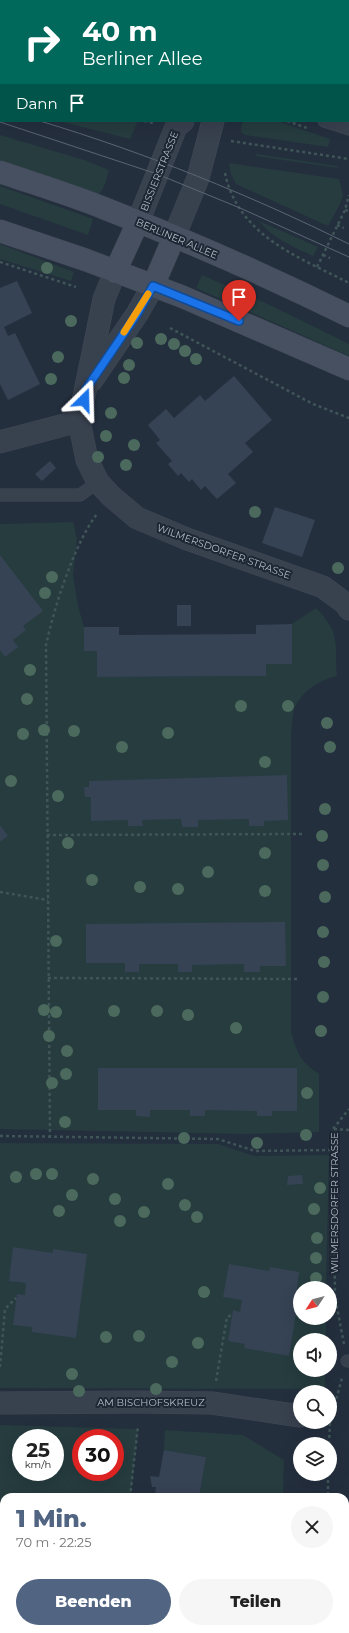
<!DOCTYPE html>
<html lang="de">
<meta charset="utf-8">
<style>
:root{--surface:#fff;--page:#f6f6f6;--text:#222;--muted:#767676;--accent:#516482}
body{margin:0;font-family:Montserrat,sans-serif;background:var(--page);color:var(--text);height:100vh;display:flex;flex-direction:column;font-size:15px;white-space:nowrap}
*{box-sizing:border-box;margin:0}
p{font-size:13px;color:var(--muted)}
.icon{flex:none;width:22px;height:22px;fill:none;stroke:currentColor;stroke-width:2;stroke-linecap:round;stroke-linejoin:round}
.map{position:relative;flex:1;overflow:hidden}
.panel{position:absolute;left:0px;top:1493px;width:349px;height:140px;display:flex;flex-direction:column;background:var(--surface);border-radius:12px 12px 0 0;box-shadow:0 4px 16px #0002}
.panel>*{flex:none}
.guide{position:absolute;left:0px;top:0px;width:349px;height:122px;box-shadow:0 4px 16px #0002;background:#00695c;color:#fff;overflow:hidden}
.needle{width:26px;rotate:234deg}
.tools{position:absolute;left:293px;top:1281px;display:grid;gap:8px}
.tools a{display:grid;place-items:center;width:44px;height:44px;border-radius:50%;background:var(--surface);box-shadow:0 4px 16px #0002;font-size:20px}
.speed{position:absolute;left:12px;top:1429px;display:flex;gap:8px;font-size:20px;font-weight:700;text-align:center}
.speed>*{display:grid;place-content:center;width:52px;height:52px;border-radius:50%;background:var(--surface);box-shadow:0 4px 16px #0002;line-height:1}
.speed small{font-size:10px;font-weight:400}
.speed .limit{border:6px solid #d22;background:#fff;color:#111}
.pin{position:absolute;display:grid;place-items:center;width:34px;height:34px;color:#fff;margin:-41px -17px;border-radius:50% 50% 50% 0;rotate:-45deg;box-shadow:0 0 4px #0007}
.pin .icon{rotate:45deg}
.me{position:absolute;width:44px;margin:-22px;rotate:22deg;stroke-linejoin:round;filter:drop-shadow(0 0 3px #0008)}
.turn{display:flex;align-items:center;gap:14px;height:84px;padding:0 16px;font-size:18px}
.turn .icon{width:52px;height:52px;stroke-width:2.5}
.turn b{display:block;font-size:28px;line-height:34px}
.then{display:flex;align-items:center;height:38px;padding:0 16px;background:#0003;gap:8px;font-size:15px}
.round{display:grid;place-items:center;flex:none;width:42px;height:42px;border-radius:21px;background:var(--page)}
.summary{display:flex;align-items:center;justify-content:space-between;height:68px;padding:0 16px}
h1{font-size:24px;font-weight:800;line-height:30px;color:var(--accent)}
.button{display:flex;gap:8px;margin-top:auto;padding:8px 16px}
.button a{flex:1;height:46px;border-radius:24px;background:var(--accent);color:#fff;font-size:16px;font-weight:800;line-height:46px;text-align:center}
.button a+a{background:var(--page);color:var(--text)}
.map>svg:first-child{display:block}
</style>
<div class="map">
<svg width="349" height="1633" viewBox="0 0 349 1633">
<rect width="100%" height="100%" fill="#242f3e"/>
<!-- green -->
<g fill="#263c3f" fill-rule="evenodd">
<path d="M58,121H138L130,139Z"/>
<path d="M248,121H277L330,139L328,147L245,135L241,132L242,123Z"/>
<path d="M0,135L84,160L109,170C106,179 105,192 95,196L0,163Z"/>
<path d="M257,154L337,166L339,168L255,156Z"/>
<path d="M229,163L339,179L343,195L340,204L328,226L236,184L231,174Z"/>
<path d="M0,186L93,219L88,235L0,204Z"/>
<path d="M259,221L318,247L313,256C294,247 272,238 259,221Z"/>
<path d="M0,244L74,272L71,281L0,259Z"/>
<path d="M202,275L272,306L349,344V356L196,288Z"/>
<path d="M73,522L77,539L73,575L78,606L84,627V651H97V677L266,676V664H292V624L316,608C342,635 334,642 337,676C321,679 299,693 294,710C292,718 292,727 291,736V1031C297,1053 299,1060 319,1074V1132L244,1134L0,1129V524Z"/>
<path d="M0,1143L218,1144L254,1156L329,1155L326,1288H300V1318H326V1340H300V1370H325V1389L0,1388Z"/>
<path d="M0,1425L138,1429L131,1497H4V1629H118L117,1633H0ZM21,1438H55V1472H21ZM81,1438H115V1472H81Z"/>
<path d="M165,1430L243,1435L284,1460L283,1497H199L206,1457L164,1450Z"/>
<path d="M177,1629H254V1633H176Z"/>
</g>
<!-- building -->
<g fill="#364354">
<path d="M17,281L32,313L4,327L8,336L15,333L40,384L8,400L0,384V288Z"/>
<path d="M234,376L272,420L245,443L253,452L228,474L236,483L217,499L205,486L201,490L192,479L189,482L181,473L178,476L168,464L172,461L156,443L160,440L148,425L166,409L174,418L200,395L205,401Z"/>
<path d="M50,461L56,468L42,481L35,474Z"/>
<path d="M275,507L315,520L302,557L262,543Z"/>
<path d="M0,555L43,611L23,626L26,630L13,640L18,647L5,657L0,650Z"/>
<rect x="177" y="605" width="14" height="21"/>
<path d="M292,624V664H266V676L97,677V651H84V627H119V635L256,634V625Z"/>
<path d="M287,775L288,820L264,821V826H249V819L198,820V827H182L181,819L142,820L143,826H128V820L91,821V797H85L84,787H89V781Z"/>
<path d="M0,825L8,836L0,842Z"/>
<path d="M285,922L286,966H260V972H244V964L192,965V972H178V964H139V972H125V963H86V924Z"/>
<path d="M98,1068H297V1111H272V1116H257V1111L205,1110V1116H190V1110H150V1117L136,1116V1110H98Z"/>
<path d="M302,1175L303,1184L287,1185L288,1176Z"/>
<path d="M13,1247L53,1253V1249L87,1254L76,1338L32,1332V1327L13,1325L17,1294L25,1295L26,1283L9,1281Z"/>
<path d="M229,1264L269,1271L270,1267L299,1272L297,1289H300L289,1356L244,1348L245,1344L228,1341L233,1310L240,1312L242,1300L223,1297Z"/>
<path d="M164,1450L206,1457L199,1497H155L156,1487H152L150,1476L159,1477Z"/>
<path d="M133,1629H176L175,1633H132Z"/>
</g>
<g fill="none" stroke-linecap="round" stroke-linejoin="round">
<defs>
<g id="service">
<path d="M348,40L349,39"/>
<path d="M348,112H349"/>
<path d="M324,121L349,129"/>
<path d="M0,495H80L98,482"/>
<path d="M347,1361H349"/>
</g>
<g id="minor">
<path d="M244,1L245,0"/>
<path d="M138,222L176,127L183,121"/>
<path d="M174,237L198,178L213,121"/>
<path d="M115,272L104,299L79,421L87,460L98,482L111,496L137,518L187,539L323,587L346,604L349,609"/>
<path d="M92,380L137,314L153,286"/>
<path d="M0,442L79,421"/>
<path d="M0,1403L138,1402L212,1403L300,1416"/>
</g>
<g id="secondary">
<path d="M0,172C35,184 72,195 106,209C189,241 270,277 349,316"/>
<path d="M0,231L86,260L183,297L349,369"/>
<path d="M115,272L138,222"/>
<path d="M153,286L174,237"/>
</g>
</defs>
<!-- service casing -->
<use href="#service" stroke="#414a57" stroke-width="13"/>
<!-- minor casing -->
<use href="#minor" stroke="#414a57" stroke-width="23"/>
<!-- secondary casing -->
<use href="#secondary" stroke="#414a57" stroke-width="23"/>
<!-- path -->
<g stroke="#3f5557" stroke-width="2.5" stroke-dasharray="3 3" stroke-linecap="butt">
<path d="M0,85L1,86"/>
<path d="M144,121L153,123"/>
<path d="M287,121L307,128"/>
<path d="M231,141L349,159"/>
<path d="M225,173C238,236 299,257 349,283"/>
<path d="M345,210L349,211"/>
<path d="M337,225L344,228"/>
<path d="M323,255L330,258"/>
<path d="M0,262L76,287"/>
<path d="M317,267L345,210L349,195"/>
<path d="M170,328L313,404L349,418"/>
<path d="M47,835L302,834"/>
<path d="M0,892L48,900"/>
<path d="M48,978L300,979"/>
<path d="M334,1129L349,1130"/>
<path d="M0,1136L218,1139L255,1151L333,1150"/>
<path d="M50,1138L46,645C54,608 74,544 97,514"/>
<path d="M344,1344L335,1297L333,1129L349,1109"/>
<path d="M0,1367L5,1309L16,1298"/>
<path d="M216,1381L227,1317L232,1315"/>
<path d="M330,1422L342,1378"/>
<path d="M329,1444L330,1422"/>
<path d="M328,1474V1497"/>
<path d="M130,1497L138,1426"/>
<path d="M115,1629L116,1633"/>
<path d="M327,1633V1629"/>
</g>
<!-- service -->
<use href="#service" stroke="#38414e" stroke-width="12"/>
<!-- minor -->
<use href="#minor" stroke="#38414e" stroke-width="22"/>
<!-- secondary -->
<use href="#secondary" stroke="#465061" stroke-width="22"/>
<!-- tram -->
<g stroke="#5a6575" stroke-width="1">
<path d="M0,109H1"/>
<path d="M40,121C146,153 250,195 349,244"/>
<path d="M0,122L157,174L240,208L349,257"/>
</g>
</g>
<!-- trees -->
<g fill="#4b6a5d">
<circle cx="47" cy="268" r="6"/>
<circle cx="71" cy="321" r="6"/>
<circle cx="161" cy="339" r="6"/>
<circle cx="137" cy="343" r="6"/>
<circle cx="174" cy="344" r="6"/>
<circle cx="185" cy="351" r="6"/>
<circle cx="58" cy="357" r="6"/>
<circle cx="196" cy="359" r="6"/>
<circle cx="129" cy="365" r="6"/>
<circle cx="124" cy="378" r="6"/>
<circle cx="51" cy="379" r="6"/>
<circle cx="111" cy="413" r="6"/>
<circle cx="106" cy="436" r="6"/>
<circle cx="134" cy="445" r="6"/>
<circle cx="98" cy="457" r="6"/>
<circle cx="126" cy="465" r="6"/>
<circle cx="255" cy="512" r="6"/>
<circle cx="338" cy="568" r="6"/>
<circle cx="52" cy="577" r="6"/>
<circle cx="45" cy="593" r="6"/>
<circle cx="30" cy="670" r="6"/>
<circle cx="27" cy="699" r="6"/>
<circle cx="241" cy="706" r="6"/>
<circle cx="288" cy="706" r="6"/>
<circle cx="327" cy="723" r="6"/>
<circle cx="44" cy="730" r="6"/>
<circle cx="74" cy="731" r="6"/>
<circle cx="168" cy="733" r="6"/>
<circle cx="23" cy="734" r="6"/>
<circle cx="122" cy="747" r="6"/>
<circle cx="330" cy="747" r="6"/>
<circle cx="265" cy="762" r="6"/>
<circle cx="11" cy="781" r="6"/>
<circle cx="58" cy="796" r="6"/>
<circle cx="325" cy="809" r="6"/>
<circle cx="322" cy="836" r="6"/>
<circle cx="68" cy="843" r="6"/>
<circle cx="265" cy="853" r="6"/>
<circle cx="323" cy="865" r="6"/>
<circle cx="208" cy="872" r="6"/>
<circle cx="92" cy="880" r="6"/>
<circle cx="140" cy="887" r="6"/>
<circle cx="178" cy="889" r="6"/>
<circle cx="265" cy="891" r="6"/>
<circle cx="325" cy="897" r="6"/>
<circle cx="323" cy="932" r="6"/>
<circle cx="56" cy="941" r="6"/>
<circle cx="324" cy="962" r="6"/>
<circle cx="323" cy="997" r="6"/>
<circle cx="44" cy="1010" r="6"/>
<circle cx="114" cy="1011" r="6"/>
<circle cx="157" cy="1011" r="6"/>
<circle cx="56" cy="1012" r="6"/>
<circle cx="188" cy="1015" r="6"/>
<circle cx="236" cy="1028" r="6"/>
<circle cx="321" cy="1031" r="6"/>
<circle cx="49" cy="1036" r="6"/>
<circle cx="67" cy="1051" r="6"/>
<circle cx="66" cy="1074" r="6"/>
<circle cx="52" cy="1083" r="6"/>
<circle cx="307" cy="1093" r="6"/>
<circle cx="65" cy="1122" r="6"/>
<circle cx="306" cy="1135" r="6"/>
<circle cx="184" cy="1138" r="6"/>
<circle cx="257" cy="1143" r="6"/>
<circle cx="36" cy="1174" r="6"/>
<circle cx="52" cy="1174" r="6"/>
<circle cx="16" cy="1177" r="6"/>
<circle cx="93" cy="1179" r="6"/>
<circle cx="168" cy="1184" r="6"/>
<circle cx="320" cy="1188" r="6"/>
<circle cx="72" cy="1195" r="6"/>
<circle cx="115" cy="1199" r="6"/>
<circle cx="185" cy="1205" r="6"/>
<circle cx="314" cy="1209" r="6"/>
<circle cx="59" cy="1211" r="6"/>
<circle cx="144" cy="1212" r="6"/>
<circle cx="197" cy="1217" r="6"/>
<circle cx="120" cy="1221" r="6"/>
<circle cx="317" cy="1238" r="6"/>
<circle cx="316" cy="1258" r="6"/>
<circle cx="316" cy="1278" r="6"/>
<circle cx="204" cy="1292" r="6"/>
<circle cx="139" cy="1336" r="6"/>
<circle cx="106" cy="1337" r="6"/>
<circle cx="198" cy="1343" r="6"/>
<circle cx="172" cy="1362" r="6"/>
<circle cx="72" cy="1374" r="6"/>
<circle cx="156" cy="1389" r="6"/>
<circle cx="79" cy="1391" r="6"/>
</g>
<g fill="none" stroke-linecap="round" stroke-linejoin="round">
<defs>
<path id="route" d="M84,400L86,389L137,314L153,286L239,321"/>
</defs>
<!-- route casing -->
<use href="#route" stroke="#114b97" stroke-width="10"/>
<!-- route -->
<use href="#route" stroke="#1a73e8" stroke-width="7"/>
<!-- slow -->
<path stroke="#f59e0b" stroke-width="7" d="M124,332L148,294"/>
</g>
<g text-anchor="middle" stroke-width="4" stroke-linejoin="round" paint-order="stroke">
<!-- street labels -->
<g font-size="10" fill="#b4bcc9" stroke="#1d2633">
<text transform="translate(159 171) rotate(-68)" y="4">BISSIERSTRASSE</text>
<text transform="translate(177 238) rotate(23)" y="4">BERLINER ALLEE</text>
<text transform="translate(224 551) rotate(20)" y="4">WILMERSDORFER STRASSE</text>
<text transform="translate(334 1203) rotate(-90)" y="4">WILMERSDORFER STRASSE</text>
<text x="151" y="1406">AM BISCHOFSKREUZ</text>
</g>
</g>
</svg>
<div class="tools">
<a><svg class="needle" viewBox="-14 -14 28 28"><path d="M0-13l5 13h-10z" fill="#e53935"/><path d="M0 13l5-13h-10z" fill="#767676"/></svg></a>
<a><svg class="icon" aria-label="sound" viewBox="0 0 24 24"><path d="M4 9h4l5-4v14l-5-4H4zM17 9q2 3 0 6"/></svg></a>
<a><svg class="icon" aria-label="search" viewBox="0 0 24 24"><circle cx="10" cy="10" r="6"/><path d="M15 15l6 6"/></svg></a>
<a><svg class="icon" aria-label="layers" viewBox="0 0 24 24"><path d="M12 4l9 5-9 5-9-5zM3 14l9 5 9-5"/></svg></a>
</div>
<div class="speed"><div>25<small>km/h</small></div><div class="limit">30</div></div>
<div class="pin" style="left:239px;top:321px;background:#d93025"><svg class="icon" aria-label="arrive" viewBox="0 0 24 24"><path d="M6 21V4h12l-3 4 3 4H6"/></svg></div>
<svg class="me" style="left:84px;top:400px" viewBox="-20 -20 40 40"><path d="M0-17L14 15 0 8-14 15z" fill="#1a73e8" stroke="#fff" stroke-width="4"/></svg>
<div class="guide">
<div class="turn"><svg class="icon" aria-label="right" viewBox="0 0 24 24"><path d="M7 20v-9h11M14 6l5 5-5 5"/></svg><div><b>40 m</b>Berliner Allee</div></div>
<div class="then">Dann<svg class="icon" aria-label="arrive" viewBox="0 0 24 24"><path d="M6 21V4h12l-3 4 3 4H6"/></svg></div>
</div>
<section class="panel">
<div class="summary"><div><h1>1 Min.</h1><p>70 m · 22:25</p></div><a class="round"><svg class="icon" aria-label="close" viewBox="0 0 24 24"><path d="M6 6l12 12M18 6L6 18"/></svg></a></div>
<div class="button"><a>Beenden</a><a>Teilen</a></div>
</section>
</div>
